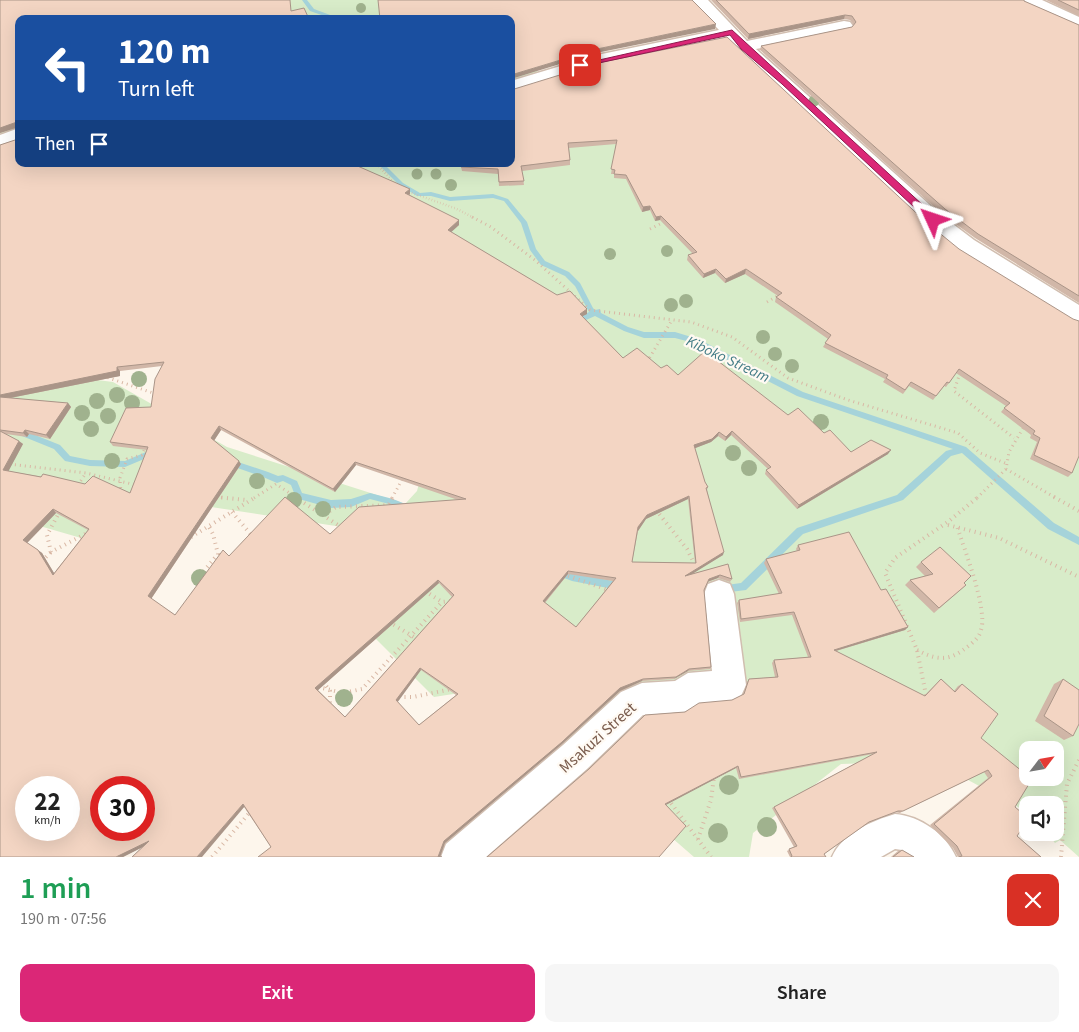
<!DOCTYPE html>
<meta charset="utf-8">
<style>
:root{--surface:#fff;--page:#f6f6f6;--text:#222;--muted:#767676;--accent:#db2777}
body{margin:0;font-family:"Source Sans 3",sans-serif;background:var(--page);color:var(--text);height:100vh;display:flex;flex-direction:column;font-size:19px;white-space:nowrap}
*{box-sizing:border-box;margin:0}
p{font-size:16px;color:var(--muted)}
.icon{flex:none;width:28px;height:28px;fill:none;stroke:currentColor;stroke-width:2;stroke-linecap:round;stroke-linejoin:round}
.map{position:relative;height:857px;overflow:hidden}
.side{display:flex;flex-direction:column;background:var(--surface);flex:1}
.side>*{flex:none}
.guide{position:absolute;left:15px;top:15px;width:500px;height:152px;border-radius:10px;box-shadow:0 5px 20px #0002;background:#1a4fa0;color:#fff;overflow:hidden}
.needle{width:32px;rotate:59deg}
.controls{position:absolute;left:1019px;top:741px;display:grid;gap:10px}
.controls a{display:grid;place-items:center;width:45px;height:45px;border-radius:10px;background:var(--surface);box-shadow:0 5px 20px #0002;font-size:25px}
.speed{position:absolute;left:15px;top:776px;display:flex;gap:10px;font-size:25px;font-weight:700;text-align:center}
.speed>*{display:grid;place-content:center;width:65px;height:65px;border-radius:50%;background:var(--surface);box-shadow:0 5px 20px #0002;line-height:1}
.speed small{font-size:12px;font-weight:400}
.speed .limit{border:8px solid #d22;background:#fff;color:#111}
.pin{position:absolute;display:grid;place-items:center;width:42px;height:42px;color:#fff;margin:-21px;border-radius:10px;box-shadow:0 2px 8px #0006}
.me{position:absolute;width:55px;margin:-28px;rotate:312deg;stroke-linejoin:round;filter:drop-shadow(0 0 4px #0008)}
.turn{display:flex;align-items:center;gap:18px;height:105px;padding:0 20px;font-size:22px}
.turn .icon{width:65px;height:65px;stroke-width:2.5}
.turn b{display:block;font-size:35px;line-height:42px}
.then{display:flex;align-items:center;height:48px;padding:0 20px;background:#0003;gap:10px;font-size:19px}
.round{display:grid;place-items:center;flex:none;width:52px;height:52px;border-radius:10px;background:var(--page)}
.overview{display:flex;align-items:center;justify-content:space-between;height:85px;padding:0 20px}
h1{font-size:30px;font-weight:600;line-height:38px;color:#1e9e55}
.button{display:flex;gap:10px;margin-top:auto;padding:10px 20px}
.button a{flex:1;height:58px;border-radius:10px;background:var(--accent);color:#fff;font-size:20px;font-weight:600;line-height:58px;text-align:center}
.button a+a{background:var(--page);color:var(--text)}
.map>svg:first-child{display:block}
</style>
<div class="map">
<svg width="1079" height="857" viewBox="0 0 1079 857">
<rect width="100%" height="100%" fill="#fdf6ec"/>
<!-- green -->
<g fill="#d8ecc9" fill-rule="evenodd">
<path d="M71,0H484L504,19H59Z"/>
<path d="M511,30L544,82L1079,430V857L1060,840L1055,843L1047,833L1055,832V805H1028L1027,812L933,761L841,764L753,833L749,857H694L498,687L434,697L373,636L401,536L185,503L88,540L19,520L0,496V351L3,368L113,382L227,447L405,504L417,491L424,466L0,190V92L19,114V164H511ZM1028,750H1055V778H1028Z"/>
</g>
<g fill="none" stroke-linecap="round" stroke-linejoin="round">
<!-- stream -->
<g fill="#a5d3da" fill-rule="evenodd">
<path d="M302,0H307L314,9L341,19H333L310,11Z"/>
<path d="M378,164H384L403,183L420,193L431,192L450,197L493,194L508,199L527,222L536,249L545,261L569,272L580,283L593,308L595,310L600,309L601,313L628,327L644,332H675L698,339L803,392L966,447L1054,523L1079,537V545L1048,529L962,453L951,456L903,500L803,534L746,590L722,593L719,592L718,589L719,586L741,583L797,528L897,495L946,451L953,449L797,396L694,343L675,338H644L624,331L595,316L577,324H573L572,322L573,320L589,312L575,286L565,276L541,265L530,250L521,223L504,201L493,198L450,201L431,196H417L399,185Z"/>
<path d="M20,429L60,445L70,456L90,460L125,461L153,449L156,450L157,452L156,454L125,467L90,466L65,461L54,449L17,434L16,432L17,430Z"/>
<path d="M232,460L268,472L278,476L283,475L297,481L302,493L331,500L351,499L370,493L393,499L408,505L409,508L408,511L405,512L389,504L370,499L351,507L331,508L299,499L296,498L291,485L283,481L277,483L263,477L229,465L228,463L229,461Z"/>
<path d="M557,567L572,573L618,582L621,583L622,586L621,589L618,590L572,581L554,574L553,571L554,568Z"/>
</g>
<defs>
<g id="street">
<path d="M690,0H708L747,41L844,21L850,22L853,26L850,30L756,49L941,215L974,240L1079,305V325L1071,322L958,252L925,225L727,39L601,65L511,93V81L597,55L719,30Z"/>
<path d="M1021,0H1042L1079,17V29L1023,4Z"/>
<path d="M19,128V142L0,149V135Z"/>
<path d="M719,580L730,584L734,594L746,685L741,696L730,701L697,704L695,707L684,712L643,715L587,769L486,857H441L446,844L563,745L621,692L642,683L675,681L688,673L712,671L704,594L708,584Z"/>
<path d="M895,814C920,816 946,834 956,857H912L902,850L895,849L881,857H832C842,834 871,821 895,814Z"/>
</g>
</defs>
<!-- street casing -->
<use href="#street" stroke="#d1beb0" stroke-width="3"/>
<!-- path-far2 -->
<g stroke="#d9b8a5" stroke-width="2.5" stroke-dasharray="0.5 2.5" stroke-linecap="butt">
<path d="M377,164L395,184"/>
<path d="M409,192L457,209L474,218"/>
</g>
<!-- path-far1 -->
<g stroke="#d9b8a5" stroke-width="3" stroke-dasharray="1 4" stroke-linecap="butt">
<path d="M472,217L491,227L535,260L590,310L691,322L732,337L788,378L848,400L958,433L980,453L1005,463"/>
<path d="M650,229L666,221"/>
<path d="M767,302L779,295"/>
<path d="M647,362L672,320"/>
<path d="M960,373L954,391L1014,438"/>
<path d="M103,376L156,394"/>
<path d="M0,463L86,473L136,485"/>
<path d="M1006,469L1056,498"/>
<path d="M78,485L86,473"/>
<path d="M121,493L120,478L127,459L142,455L145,448"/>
<path d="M216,497L225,498"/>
<path d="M254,498L276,484L297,498"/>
<path d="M392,498L403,478"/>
<path d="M977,498L1006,469L1009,452L1025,425"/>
</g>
<!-- path -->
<g stroke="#d9b8a5" stroke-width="4" stroke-dasharray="1 4.5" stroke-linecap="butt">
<path d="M216,497L247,500"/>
<path d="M295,497L341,527"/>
<path d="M1054,497L1079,511"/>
<path d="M389,504L393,497"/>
<path d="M656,510L687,549L700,575"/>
<path d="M60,511L47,535L51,552L87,533"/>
<path d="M232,512L253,537"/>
<path d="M325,514L336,507L394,505"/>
<path d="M948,525L999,538L1079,577"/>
<path d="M191,537L256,497"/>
<path d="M42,561L51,552"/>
<path d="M563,574L608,590"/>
<path d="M204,577V571L218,554L213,534L208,525"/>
<path d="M425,591L442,602L451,601"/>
<path d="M389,622L419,640"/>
<path d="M917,650C934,659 947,662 963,650C970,645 979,639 981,630C988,609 964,549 957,526"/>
<path d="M323,682L330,691V706"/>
<path d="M318,687L343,693L362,689L442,602"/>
<path d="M926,695L917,650L885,573L895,558L949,521L978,497"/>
<path d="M399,697H413L452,689"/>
<path d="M668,799L711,857"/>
<path d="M698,839L711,800L714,777"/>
<path d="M212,857L250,812"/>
<path d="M1061,857L1067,784L1079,760"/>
</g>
<!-- street -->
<use href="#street" fill="#fff" fill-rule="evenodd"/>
</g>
<!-- trees -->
<g fill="#a0b28e">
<circle cx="361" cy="8" r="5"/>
<circle cx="814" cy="101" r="5.5"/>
<circle cx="417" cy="174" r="5.5"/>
<circle cx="436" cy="174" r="5.5"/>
<circle cx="451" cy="185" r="6"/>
<circle cx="667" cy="251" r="6"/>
<circle cx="610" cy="254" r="6"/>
<circle cx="686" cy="301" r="7"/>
<circle cx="671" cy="305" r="7"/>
<circle cx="763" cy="337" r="7"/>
<circle cx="775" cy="354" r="7"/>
<circle cx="792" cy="366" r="7"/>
<circle cx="139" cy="379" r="8"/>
<circle cx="117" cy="395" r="8"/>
<circle cx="97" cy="401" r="8"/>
<circle cx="132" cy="403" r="8"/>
<circle cx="82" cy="413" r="8"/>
<circle cx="108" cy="416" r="8"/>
<circle cx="821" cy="422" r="8"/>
<circle cx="91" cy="429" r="8"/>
<circle cx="733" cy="453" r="8"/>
<circle cx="112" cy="461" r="8"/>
<circle cx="749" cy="468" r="8"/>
<circle cx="257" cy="481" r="8"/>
<circle cx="294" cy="500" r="8"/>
<circle cx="323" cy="509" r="8"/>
<circle cx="200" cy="578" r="9"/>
<circle cx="344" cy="698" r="9"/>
<circle cx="729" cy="785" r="10"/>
<circle cx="767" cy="827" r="10"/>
<circle cx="718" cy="833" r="10"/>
</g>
<!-- wall -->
<g fill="#d1b7a8" fill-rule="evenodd">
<path d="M0,0L292,11L309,19H19L410,194L409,195L459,225L451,232L557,295L587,309V314L582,316L623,358L661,368L788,415L824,433L851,452L888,454L797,509L765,474L766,470L768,469L731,435L725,441L718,436L711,442L695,448L705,482L708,487L707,490L723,555L692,574L728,564L732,579L730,582L718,578L707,582L704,590L711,667L710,669L688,671L674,679L642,681L620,691L562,744L445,843L440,857L271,847L244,807L142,847L123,857H0V145L18,139L17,127L0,133ZM162,366L151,407L110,442L113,446L147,450L130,493L85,484L8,471L23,444L6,434L27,437L29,434L50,439L71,407L68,403L10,398L120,376V371ZM221,430L335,492L356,465L458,500L330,534L229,556L175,615L151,599L241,464L214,441ZM688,499L695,563L632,562L638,531L646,519ZM56,513L88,530L54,573L42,553L27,543ZM568,574L613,581L576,627L545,603ZM439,583L452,597L345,717L318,690ZM421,670L456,695L419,725L397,702Z"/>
<path d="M711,0H1024V1L1079,25V303L975,238L942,214L760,50L761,46L852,27L854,25L850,20L844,19L748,39Z"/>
<path d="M1046,0H1079V16Z"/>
<path d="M727,37L1072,473L1068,477L1030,459L1037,442L1030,438L1031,435L1001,412L1006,406L956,373L946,387L944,386L933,400L909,386L903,394L883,382L885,379L823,347L828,339L775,302L776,297L778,296L745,274L725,283L715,273L703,278L687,260L688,255L693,254L660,220L655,221L650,210L642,212L626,179L614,178V174H611L616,144L569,148L570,160V165L522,171L524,185L499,186L498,174L462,171L461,167Z"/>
<path d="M798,545L881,590L908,627L905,630L836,651L924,696L941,679L954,691L958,686L962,684L981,738L1015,807L1017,836L1041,857H958L953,848L930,825L988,778L984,772L903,811L900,813L894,812L869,822L824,854L826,857H790L787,851L794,847L772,808L873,754L739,779L736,768L665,805L487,857L685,712L732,700L743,695L747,682L749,679L775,677L772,663L774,660L808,657L792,615L740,622L737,603L739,600L779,594L764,563L766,559L797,551L796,549Z"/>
<path d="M921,562L964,583L966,585L934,613L905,585L910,580L925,576L916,567Z"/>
<path d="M1063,679L1073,736L1064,740L1035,721L1054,684Z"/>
<path d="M902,850L914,857H891L898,851Z"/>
</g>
<!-- shaded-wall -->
<g fill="#aa9588">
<path d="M845,15L844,19L748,39L749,34Z"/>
<path d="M716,24L715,29L596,53L511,79V75L597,49Z"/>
<path d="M17,122L19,127L0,133V128Z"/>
<path d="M410,189V194L406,198L405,193Z"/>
<path d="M650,206V210L642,212L643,207Z"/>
<path d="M661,216L660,220L655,221L656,217Z"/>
<path d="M459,220V225L448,235V230Z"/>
<path d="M716,269L715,273L703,278L704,274Z"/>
<path d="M746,269L745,274L725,283L726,279Z"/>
<path d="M587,309V314L579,318L580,314Z"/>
<path d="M117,367L120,371V376L0,400V395Z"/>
<path d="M68,403L71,407L50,439L46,435Z"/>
<path d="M219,426L221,430L213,442L211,438Z"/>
<path d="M25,430L29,434L27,437L23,433Z"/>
<path d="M732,431L731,435L725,441L726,437Z"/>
<path d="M719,432L718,436L711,442L693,449L694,445Z"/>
<path d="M19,441L23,444L7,474L3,470Z"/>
<path d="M891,450L888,454L797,509L799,505Z"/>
<path d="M239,461L241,464L151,599L148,596Z"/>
<path d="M355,462L356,465L335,492L333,489Z"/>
<path d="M689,496L688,499L646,519L638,531V527L647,515Z"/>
<path d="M53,509L56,513L27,543L23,540Z"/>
<path d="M38,550L42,553L57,578L53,575Z"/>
<path d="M724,552L723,555L684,579L685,576Z"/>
<path d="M568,571V574L543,604V601Z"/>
<path d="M720,575L718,578L707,582L709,579Z"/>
<path d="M438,580L439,583L317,691L315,688Z"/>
<path d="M908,627L905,630L832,652L834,650Z"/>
<path d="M420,668L421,670L397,703L396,700Z"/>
<path d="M689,669L688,671L674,679L676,677Z"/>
<path d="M643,679L642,681L620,691L562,744L445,843L440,857H438L444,841L620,688Z"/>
<path d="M738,766L736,768L664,806L665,804Z"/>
<path d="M243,804L245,806L202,857H197Z"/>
<path d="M149,841L153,842L123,857H116Z"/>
</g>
<!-- building -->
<g fill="#f3d5c3" stroke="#aa9588" fill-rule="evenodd">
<path d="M0,0H290L291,11L304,8L309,19H19V164H353L410,189L405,193L459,220L448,230L557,295L570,291L587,309L580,314L623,358L637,348L661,368L667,365L678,375L705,351L788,415L798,408L824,433L830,430L851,452L871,440L891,450L799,505L766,470L771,467L732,431L726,437L719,432L712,439L694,445L705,482L708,487L706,488L724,552L685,576L728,564L732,579L720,575L709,579L704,590L711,667L689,669L676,677L643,679L620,688L562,742L444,841L438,857H442H258L271,847L243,804L197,857H132L149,841L116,857H0V431L19,441L3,470L41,477L43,474L85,484L93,476L130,493L148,447L110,442L126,408L151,407L155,379L164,362L117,367V371L0,395V145L18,139L17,122L0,128ZM219,426L333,489L355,462L466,499L359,507L330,534L285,497L229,556L223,550L175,615L148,596L239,461L211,438ZM689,496L696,563L632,562L638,527L647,515ZM53,509L89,529L53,575L38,550L23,540ZM568,571L616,578L576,627L543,601ZM438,580L454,595L345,717L315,688ZM420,668L458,694L419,725L396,700ZM26,788H69V830H26ZM101,788H144V830H101Z"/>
<path d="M378,0H692L716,24L597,49L511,75V19H380Z"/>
<path d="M716,0H1024V1L1079,25V296L978,234L945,209L761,46L852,27L856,22L852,16L845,15L749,34Z"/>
<path d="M1058,0H1079V10Z"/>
<path d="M727,37L926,222L959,249L1073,319L1079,321V456L1072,473L1034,455L1040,438L1033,434L1035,431L1004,408L1010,403L959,369L949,383L947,382L936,396L911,382L905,390L886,378L888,375L825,343L831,335L776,297L782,293L746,269L726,279L716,269L704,274L688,255L697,252L661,216L656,217L650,206L643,207L626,175L614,174L615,170L611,169L617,140L568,143L570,160L521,166L524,181L499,182L498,169L461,167L462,164H511V90L602,62Z"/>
<path d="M0,397L68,403L46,435L25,430L23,433L0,430Z"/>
<path d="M849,532L881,590L886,589L908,627L834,650L925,696L941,679L955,692L962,684L998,714L981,738L1028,776V778H1030L1032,779L1015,807L1028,818V820L1017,836L1041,857H959L962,856L957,846L934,824L992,776L988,770L903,811H898L869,822L824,854L826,857H791L792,856L789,849L797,846L774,807L877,752L741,777L738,766L665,804L686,826L659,857H487L589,769L645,715L685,712L699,703L732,700L744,694L749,679L778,677L774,660L811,657L794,612L741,619L739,600L782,593L766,559L800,550L798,545Z"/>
<path d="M940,547L971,576L964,583L966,585L939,608L910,580L933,574L921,562Z"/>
<path d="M1063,679L1079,690V724L1073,736L1044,716Z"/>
<path d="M902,850L914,857H893Z"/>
</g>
<!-- route -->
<path fill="#db2777" stroke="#8e194d" d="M732,30L937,218V222H930L782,84L741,49L730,35L580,67L577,65Z"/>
<g text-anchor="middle" stroke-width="4.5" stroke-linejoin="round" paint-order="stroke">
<!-- water labels -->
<g font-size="15" font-style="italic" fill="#437c86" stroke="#fffaf3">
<text transform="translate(728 359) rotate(25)" y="5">Kiboko Stream</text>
</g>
<!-- near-street labels -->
<g font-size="16" fill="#7a5c4d" stroke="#fffaf3">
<text transform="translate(597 737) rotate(-42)" y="6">Msakuzi Street</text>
</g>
</g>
</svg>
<div class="controls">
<a><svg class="needle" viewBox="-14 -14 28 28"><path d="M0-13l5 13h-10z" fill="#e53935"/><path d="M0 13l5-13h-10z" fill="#767676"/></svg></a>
<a><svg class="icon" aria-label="sound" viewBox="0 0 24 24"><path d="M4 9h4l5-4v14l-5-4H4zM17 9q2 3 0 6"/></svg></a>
</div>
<div class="speed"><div>22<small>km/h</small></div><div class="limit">30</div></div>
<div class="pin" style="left:580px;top:65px;background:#d93025"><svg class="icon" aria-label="arrive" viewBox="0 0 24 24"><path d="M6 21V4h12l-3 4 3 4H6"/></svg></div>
<svg class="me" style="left:933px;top:220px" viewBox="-20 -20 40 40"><path d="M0-17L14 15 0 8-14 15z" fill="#db2777" stroke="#fff" stroke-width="4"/></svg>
<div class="guide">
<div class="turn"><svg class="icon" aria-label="left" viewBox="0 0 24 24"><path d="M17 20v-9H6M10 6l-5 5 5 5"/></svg><div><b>120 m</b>Turn left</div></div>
<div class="then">Then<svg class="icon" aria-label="arrive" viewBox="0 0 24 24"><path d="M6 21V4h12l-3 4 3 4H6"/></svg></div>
</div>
</div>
<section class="side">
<div class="overview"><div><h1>1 min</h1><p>190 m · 07:56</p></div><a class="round" style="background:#d93025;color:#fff"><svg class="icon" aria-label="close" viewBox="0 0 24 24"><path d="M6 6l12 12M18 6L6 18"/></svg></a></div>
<div class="button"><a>Exit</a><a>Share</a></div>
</section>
